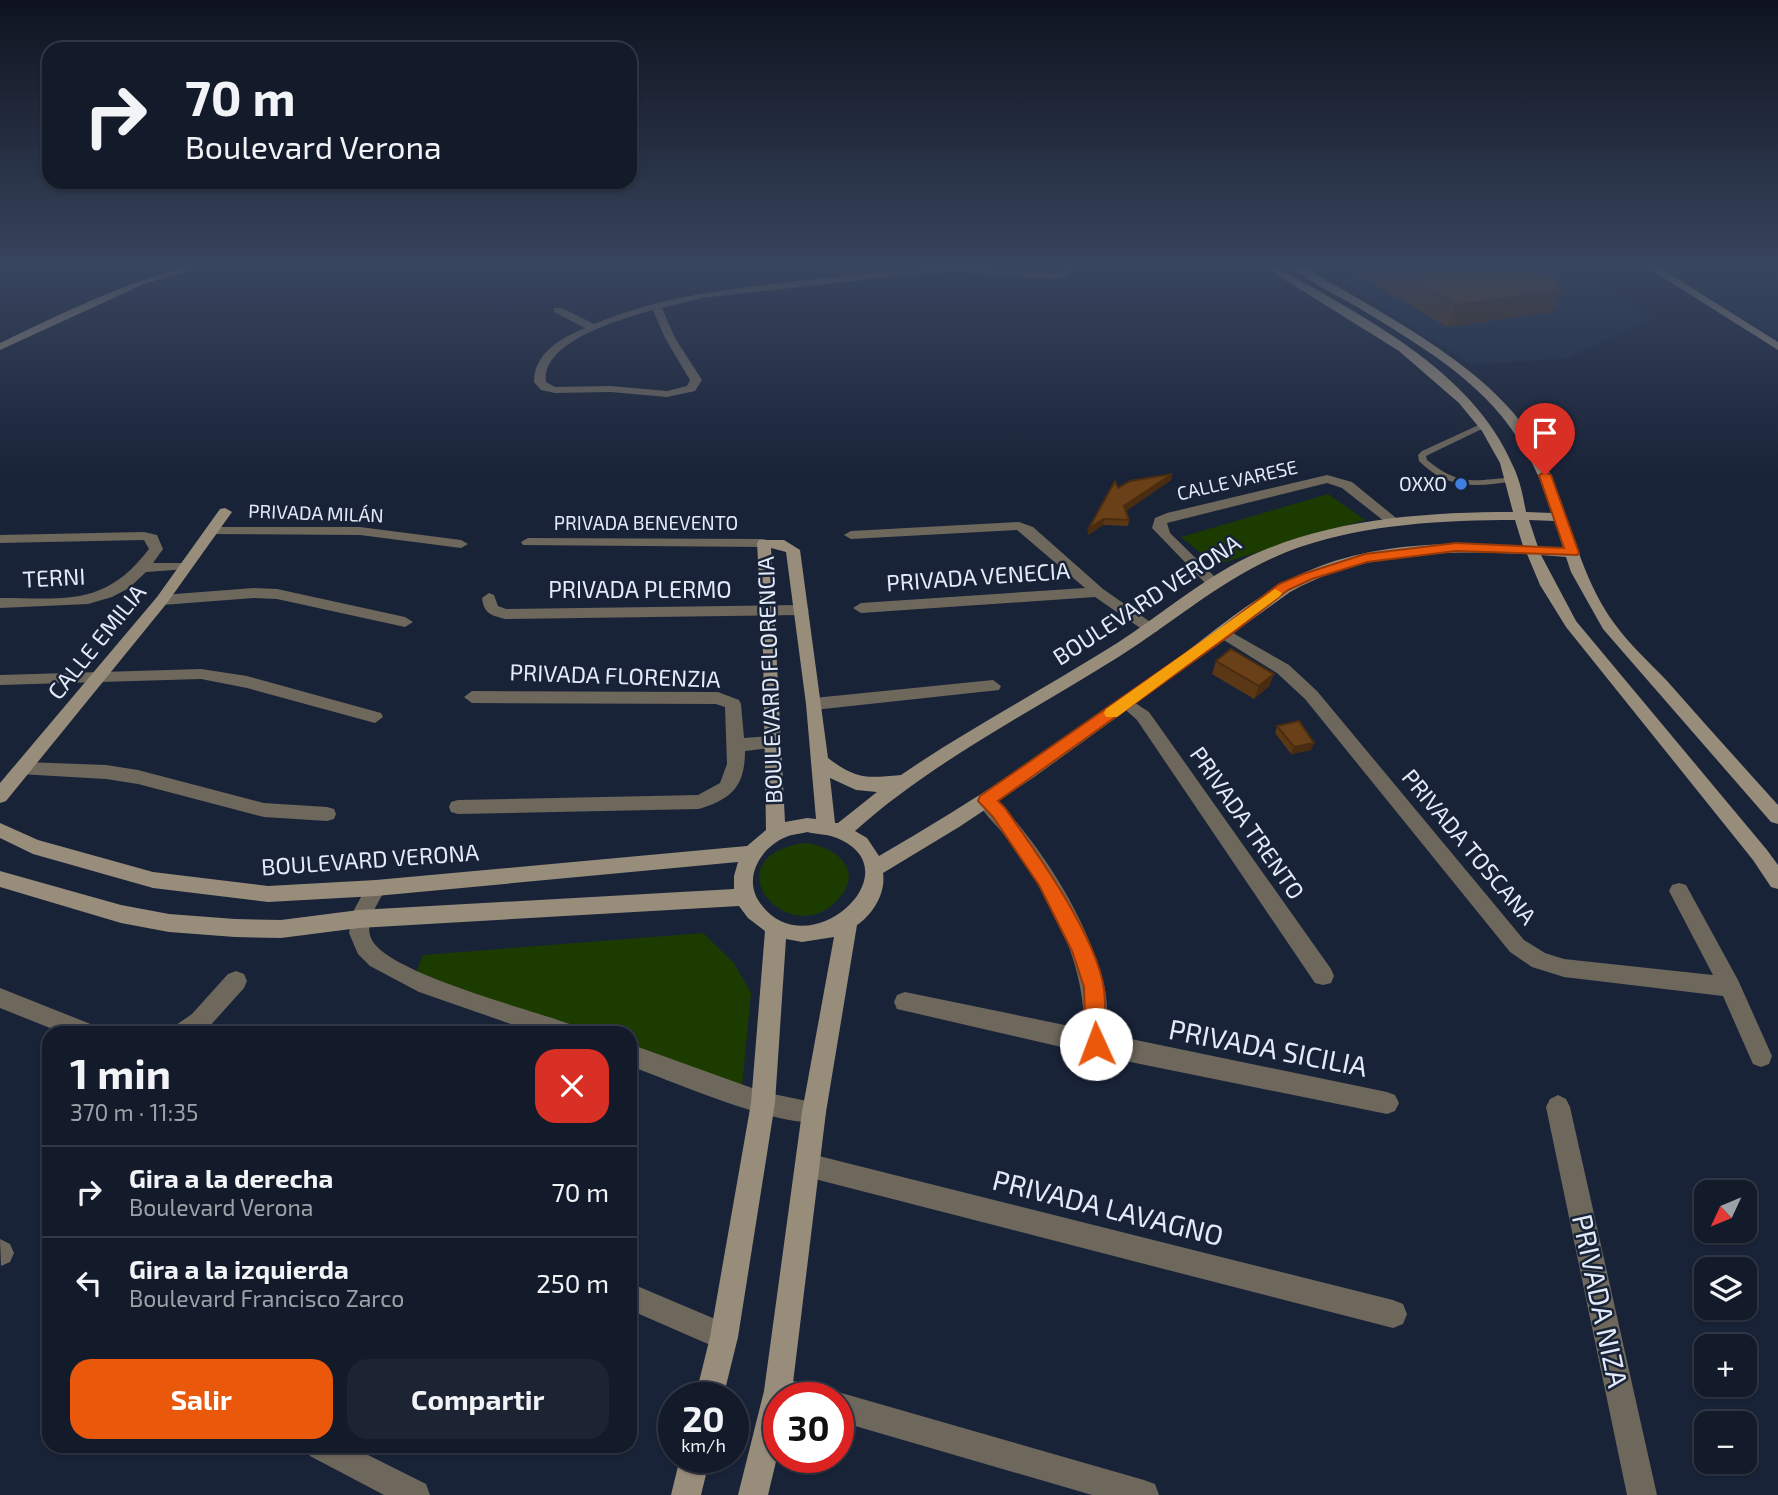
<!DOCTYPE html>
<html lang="es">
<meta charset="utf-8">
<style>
:root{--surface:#131a2a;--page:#1c2332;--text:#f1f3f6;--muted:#9da1a8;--line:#323847;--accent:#ea580c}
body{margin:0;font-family:"Exo 2",sans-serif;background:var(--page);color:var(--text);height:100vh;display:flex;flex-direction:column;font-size:26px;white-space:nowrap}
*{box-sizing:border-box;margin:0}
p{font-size:23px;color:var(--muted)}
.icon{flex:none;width:38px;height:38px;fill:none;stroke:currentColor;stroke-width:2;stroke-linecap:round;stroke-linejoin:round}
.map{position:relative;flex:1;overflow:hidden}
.panel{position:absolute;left:42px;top:1026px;width:595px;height:427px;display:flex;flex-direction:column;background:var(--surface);border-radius:21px;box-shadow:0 2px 5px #0004,0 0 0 2px var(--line)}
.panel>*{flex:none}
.hud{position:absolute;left:42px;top:42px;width:595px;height:147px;border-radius:21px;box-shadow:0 2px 5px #0004,0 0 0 2px var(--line);background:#131a2a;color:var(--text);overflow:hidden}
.needle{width:46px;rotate:226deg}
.buttons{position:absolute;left:1694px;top:1180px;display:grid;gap:14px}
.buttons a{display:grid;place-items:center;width:63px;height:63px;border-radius:14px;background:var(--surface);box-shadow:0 2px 5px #0004,0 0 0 2px var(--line);font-size:35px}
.speed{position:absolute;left:658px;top:1382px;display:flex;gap:14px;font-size:35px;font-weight:700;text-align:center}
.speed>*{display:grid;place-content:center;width:91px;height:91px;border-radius:50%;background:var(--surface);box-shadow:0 2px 5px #0004,0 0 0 2px var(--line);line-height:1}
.speed small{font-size:18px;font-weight:400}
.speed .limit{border:10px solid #d22;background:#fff;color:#111}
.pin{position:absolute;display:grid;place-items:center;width:60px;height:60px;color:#fff;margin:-72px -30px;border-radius:50% 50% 50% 0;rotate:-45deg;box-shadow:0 0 7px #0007}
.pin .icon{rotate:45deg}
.me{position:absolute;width:77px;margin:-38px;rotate:358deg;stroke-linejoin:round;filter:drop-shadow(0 0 5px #0008)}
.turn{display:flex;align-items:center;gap:24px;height:147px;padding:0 28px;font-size:32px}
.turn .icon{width:91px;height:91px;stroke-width:2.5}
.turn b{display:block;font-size:49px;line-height:60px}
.round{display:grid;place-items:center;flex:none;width:74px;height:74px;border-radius:21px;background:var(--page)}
.headline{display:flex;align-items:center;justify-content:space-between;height:119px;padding:0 28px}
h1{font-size:42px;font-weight:700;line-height:52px}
.action{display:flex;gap:14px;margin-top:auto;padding:14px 28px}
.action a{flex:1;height:80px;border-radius:21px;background:var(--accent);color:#fff;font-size:28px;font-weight:700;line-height:80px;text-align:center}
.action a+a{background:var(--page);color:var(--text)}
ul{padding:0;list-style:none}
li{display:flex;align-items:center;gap:21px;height:91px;padding:0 28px;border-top:2px solid var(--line)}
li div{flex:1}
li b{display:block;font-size:26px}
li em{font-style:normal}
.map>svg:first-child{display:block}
</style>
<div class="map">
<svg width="1778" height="1495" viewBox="0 0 1778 1495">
<rect width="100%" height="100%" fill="#192338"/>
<!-- built -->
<g fill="#1e2b46">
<path d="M1317,266H1578L1650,319L1568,358L1472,365Z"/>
<path d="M1659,266H1778V340Z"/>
</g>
<!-- green -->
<g fill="#1c3b00">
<path d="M1328,494L1365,520L1215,565L1181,537Z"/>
<path d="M803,843C827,844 863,864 843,893C797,960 704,860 803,843Z"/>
<path d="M703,933L734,963L751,993L742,1087L630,1050V1032H579L414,977L423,955Z"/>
</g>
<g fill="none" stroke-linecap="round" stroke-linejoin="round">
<!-- lane -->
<path fill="#6e675c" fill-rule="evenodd" d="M1483,423L1487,425L1486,427L1428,455L1426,456L1427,460C1459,486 1473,481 1512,477H1515V481C1477,487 1448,490 1419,461L1418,455L1422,451Z"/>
<!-- street -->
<g fill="#6e675c" fill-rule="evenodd">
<path d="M963,266L1051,273C1062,272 1067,266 1079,266L1065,277L1051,279L963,272L924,273L702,298L662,308L675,338L702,380L695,391L667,397L611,392L555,393L541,390L534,382C534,353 561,338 585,328L554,312V308H562L594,324C662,295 735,288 808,280C860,274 911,268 963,266ZM653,310L665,338L690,380L687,386L667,391L611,386L555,387L546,382C541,341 622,319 653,310Z"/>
<path d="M1327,475L1352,482L1401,522L1394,526L1389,525L1342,488L1327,483L1167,523L1170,533L1218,580L1220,583L1213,587L1208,586L1152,528L1155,518L1167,513Z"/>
<path d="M1019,522L1033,527L1103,589L1156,626L1159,629L1156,632H1146L1095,597L861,613L853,608L861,603L1085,588L1017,530L851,539L844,535L851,531Z"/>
<path d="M211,527H360L461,540L468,544L461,548L360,535L206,534V528Z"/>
<path d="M144,532L157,535L163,549L153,563H188L190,566L188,569L146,572L129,588L112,597L88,604L0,608V598C66,598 105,607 149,549L144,540L0,543V535Z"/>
<path d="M528,538L764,539L771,543L764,547L523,545L521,542Z"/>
<path d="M254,588L277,589L405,617L413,622L405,627L277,599L254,598L162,605L155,600L162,595Z"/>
<path d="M489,593L494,595L498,606L506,609L801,605L809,610L801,615L505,619C490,615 484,613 482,598Z"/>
<path d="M1224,628L1289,665L1317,691L1524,940L1545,953L1564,959L1713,975L1669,891L1672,885L1679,883L1686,885L1738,980L1772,1056L1769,1064L1761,1067L1753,1064L1723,996L1564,977L1532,967L1510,952L1305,699L1277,673L1219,637L1216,633Z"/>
<path d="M201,669L247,676L381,713L383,717L375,723L247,688L201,679L0,685V675Z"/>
<path d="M993,680L1001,686L999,690L814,710L806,704L814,698Z"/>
<path d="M472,691L718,692L739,700L741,704L744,738L771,736L780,742L771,748L745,751C745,786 732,799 699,809L458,814L451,812L449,807L451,802L458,800L698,795L720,783L727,764L725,707L716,704L472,703L464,697Z"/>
<path d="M1126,697L1149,712L1331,969L1334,976L1331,983L1323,985L1315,983L1137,720L1118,703L1120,699Z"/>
<path d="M25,762L106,765L138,770L264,803L327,807L334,809L336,814L334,819L327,821L264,817L138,784L106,779L19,774L16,769L19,764Z"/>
<path d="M986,794L993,796C1040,844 1088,919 1104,985C1108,1001 1107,1018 1107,1034L1387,1092L1395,1095L1399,1103L1395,1111L1387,1114L1096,1055L897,1009L894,1002L897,995L905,992L1084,1029C1085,961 1050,897 1011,843C1000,828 985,816 977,801L979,796Z"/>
<path d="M376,880L383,882L386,888C379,902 364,922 371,938C385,973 534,1010 572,1025L575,1032H534L419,992L370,966L358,954L349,933L354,910L369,882Z"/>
<path d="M236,971L244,974L247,981L244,988L208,1028L202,1032H173L176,1025L192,1014L228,974Z"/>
<path d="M0,988L93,1025L96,1032H60L0,1008Z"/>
<path d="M630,1044L763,1092L822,1104L826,1112L822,1120C790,1133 667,1079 630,1066Z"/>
<path d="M1558,1095L1566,1099L1570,1107L1657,1495H1627L1546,1107L1550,1099Z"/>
<path d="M807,1153L1393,1300L1403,1304L1407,1314L1403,1324L1393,1328L807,1177L798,1174L795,1165L798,1156Z"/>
<path d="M0,1239L10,1244L14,1253L10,1262L1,1266Z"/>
<path d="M630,1283L734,1327L738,1337L734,1347L724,1351L630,1310Z"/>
<path d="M778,1377L821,1388L825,1398H779V1405L768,1401L764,1391L768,1381Z"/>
<path d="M838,1392L1144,1480L1155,1484L1159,1495H1092L838,1421V1398H827Z"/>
<path d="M305,1446H350L426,1484L430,1495H384L310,1456Z"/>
</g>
<!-- secondary -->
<g fill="#988d7b" fill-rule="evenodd">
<path d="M189,266H205L144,284L0,350V343C65,312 119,285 189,266Z"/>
<path d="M1263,266H1275C1361,316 1472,369 1513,466C1520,480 1523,496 1526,512L1552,513C1518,403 1452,365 1359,308C1337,295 1310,283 1290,266H1302C1374,309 1490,366 1533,440C1568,498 1574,568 1614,623C1629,644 1650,663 1668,682C1704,723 1741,764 1778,805V824L1771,822L1603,629L1571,572L1566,557L1541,555L1576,621L1767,850L1778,865V889L1771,887L1753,860L1566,627L1540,585L1527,554C1444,550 1364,551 1290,592L1034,777L959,827L883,873C886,893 873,914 857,925L826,1112L792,1391L791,1398H779V1449L768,1495H738L764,1391L802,1112L834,937L802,942L786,939L775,1103L738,1337L723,1398H695L710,1337L751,1103L765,931L748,918L739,906L359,928L281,938L235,937L169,932L121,923L0,887V871L121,905L169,914L235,919L281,920L359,910L734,889V876L738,862L376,896L268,902L153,888L33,854L0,838V823L38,840L153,872L268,886L376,880L747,846L766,830L763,651L757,543L759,540H784L800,550L828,758C857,780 867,778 901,775C965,731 1035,694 1101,653C1145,627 1184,593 1229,567C1313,520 1418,512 1513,512L1500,463L1482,431L1459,403L1399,351ZM1515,520L1523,546C1455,542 1383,542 1318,567C1262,588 1216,631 1167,666C1074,733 979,799 879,856L867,838L855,831C933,761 1031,712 1120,656C1180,618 1231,571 1300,547C1368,524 1444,520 1515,520ZM1529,520L1555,521L1563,548L1538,547ZM771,548L786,552L806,704L816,819L807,818L785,822ZM830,778L856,790L877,792L838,823H835ZM807,832C815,834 826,834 834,837C919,868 809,971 760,903C742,878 761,847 786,837C792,834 800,834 807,832Z"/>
<path d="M1645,266H1657L1778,342V350Z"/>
<path d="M225,508L232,512L167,603L6,801L0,803V783L157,597L220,509Z"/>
<path d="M680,1458H710L701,1495H671Z"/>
</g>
</g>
<!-- wall -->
<g fill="#5a3715">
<path d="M1345,266H1528L1562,283L1552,312L1447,327Z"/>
<path d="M1172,474L1171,480L1126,511L1129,520L1128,526L1103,525L1088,535L1089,528L1118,488Z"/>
<path d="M1216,661L1274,674L1269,686L1254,699L1212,674Z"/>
<path d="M1277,726L1311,750L1291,754L1275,733Z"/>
</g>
<!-- shaded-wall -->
<g fill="#4a2d11">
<path d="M1562,283L1559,290H1562L1552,312L1447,327L1456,305Z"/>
<path d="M1172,474L1171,480L1123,513L1124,506Z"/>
<path d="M1104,519L1103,525L1088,535L1089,528Z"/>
<path d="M1274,674L1269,686L1254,699L1259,686Z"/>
<path d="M1314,743L1311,750L1291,754L1294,747Z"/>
</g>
<!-- building -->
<g fill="#694018" stroke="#4a2d11" stroke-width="2">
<path d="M1389,266H1528L1562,283L1552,285L1562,290L1456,305Z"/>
<path d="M1172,474L1124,506L1129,520L1104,519L1089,528L1115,481L1118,488L1130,481Z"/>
<path d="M1231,649L1274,674L1259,686L1216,661Z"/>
<path d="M1299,721L1314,743L1294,747L1277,726Z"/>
</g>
<!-- sky -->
<linearGradient id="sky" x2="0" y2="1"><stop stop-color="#0e131f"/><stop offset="0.56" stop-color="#38455e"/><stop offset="1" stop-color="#38455e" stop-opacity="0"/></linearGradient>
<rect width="1778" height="475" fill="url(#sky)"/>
<!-- route -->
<path fill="#ea580c" stroke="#983908" stroke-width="2" d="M1545,472L1551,475L1579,553L1577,555L1456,551L1367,562L1312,579L1288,590L1229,636L998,801L1005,808C1037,853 1096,935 1104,989C1106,1007 1105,1026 1106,1044L1103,1050L1096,1053L1089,1050L1086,1044L1084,987L1072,951L1039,885L993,817L978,801L980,796L1219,630L1279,584L1303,574L1365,554L1456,543L1564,548L1539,475Z"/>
<!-- slow -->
<path fill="#f59e0b" d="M1275,589L1282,593L1280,596L1117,717H1106L1104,713L1106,709Z"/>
<!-- markers -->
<circle fill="#3f7fe0" stroke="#192338" stroke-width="2.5" cx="1461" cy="484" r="7"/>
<g text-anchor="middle" stroke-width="5" stroke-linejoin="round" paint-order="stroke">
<!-- far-street labels -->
<g font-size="19" fill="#e3ebf9" stroke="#192338">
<text transform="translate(1237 480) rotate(-13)" y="7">CALLE VARESE</text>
<text transform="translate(316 513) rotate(2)" y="7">PRIVADA MILÁN</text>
<text x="646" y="530">PRIVADA BENEVENTO</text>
</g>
<!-- far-poi labels -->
<g font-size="19" fill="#e3ebf9" stroke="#192338" text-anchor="end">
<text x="1447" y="491">OXXO</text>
</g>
<!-- street labels -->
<g font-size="23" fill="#e3ebf9" stroke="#192338">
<text transform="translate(978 577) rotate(-4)" y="8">PRIVADA VENECIA</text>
<text transform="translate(54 578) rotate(-3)" y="8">TERNI</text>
<text x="640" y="598">PRIVADA PLERMO</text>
<text transform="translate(1147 600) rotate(-33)" y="8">BOULEVARD VERONA</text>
<text transform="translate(97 642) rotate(-51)" y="8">CALLE EMILIA</text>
<text transform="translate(615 676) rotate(2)" y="8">PRIVADA FLORENZIA</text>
<text transform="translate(770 680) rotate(-92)" y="8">BOULEVARD FLORENCIA</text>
<text transform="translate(1247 823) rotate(55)" y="8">PRIVADA TRENTO</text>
<text transform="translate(1469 847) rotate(50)" y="8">PRIVADA TOSCANA</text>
<text transform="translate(370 860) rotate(-4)" y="8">BOULEVARD VERONA</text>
</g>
<!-- near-street labels -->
<g font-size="28" fill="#e3ebf9" stroke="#192338">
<text transform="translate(1268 1048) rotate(11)" y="10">PRIVADA SICILIA</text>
<text transform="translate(1108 1208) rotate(14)" y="10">PRIVADA LAVAGNO</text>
<text transform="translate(1600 1301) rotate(78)" y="10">PRIVADA NIZA</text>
</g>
</g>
</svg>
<div class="buttons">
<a><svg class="needle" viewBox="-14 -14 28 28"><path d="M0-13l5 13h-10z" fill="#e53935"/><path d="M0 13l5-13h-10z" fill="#9da1a8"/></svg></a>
<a><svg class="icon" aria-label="layers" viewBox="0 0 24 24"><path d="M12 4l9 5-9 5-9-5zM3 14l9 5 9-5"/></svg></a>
<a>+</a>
<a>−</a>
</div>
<div class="speed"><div>20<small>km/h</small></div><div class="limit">30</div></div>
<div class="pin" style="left:1545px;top:475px;background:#d93025"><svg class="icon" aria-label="arrive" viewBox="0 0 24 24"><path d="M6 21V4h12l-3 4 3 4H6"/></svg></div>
<svg class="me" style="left:1096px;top:1044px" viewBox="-20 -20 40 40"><circle r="19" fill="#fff"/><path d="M0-13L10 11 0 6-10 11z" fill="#ea580c"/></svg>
<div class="hud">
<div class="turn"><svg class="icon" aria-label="right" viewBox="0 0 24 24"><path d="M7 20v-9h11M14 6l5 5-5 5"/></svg><div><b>70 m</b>Boulevard Verona</div></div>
</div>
<section class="panel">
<div class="headline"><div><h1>1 min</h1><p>370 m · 11:35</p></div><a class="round" style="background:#d93025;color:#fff"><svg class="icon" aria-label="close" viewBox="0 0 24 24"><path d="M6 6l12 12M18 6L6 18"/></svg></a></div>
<ul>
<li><svg class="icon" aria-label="right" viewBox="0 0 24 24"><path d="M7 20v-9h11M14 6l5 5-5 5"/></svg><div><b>Gira a la derecha</b><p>Boulevard Verona</p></div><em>70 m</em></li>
<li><svg class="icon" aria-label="left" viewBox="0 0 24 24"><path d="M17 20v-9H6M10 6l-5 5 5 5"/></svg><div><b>Gira a la izquierda</b><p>Boulevard Francisco Zarco</p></div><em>250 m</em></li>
</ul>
<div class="action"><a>Salir</a><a>Compartir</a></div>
</section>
</div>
